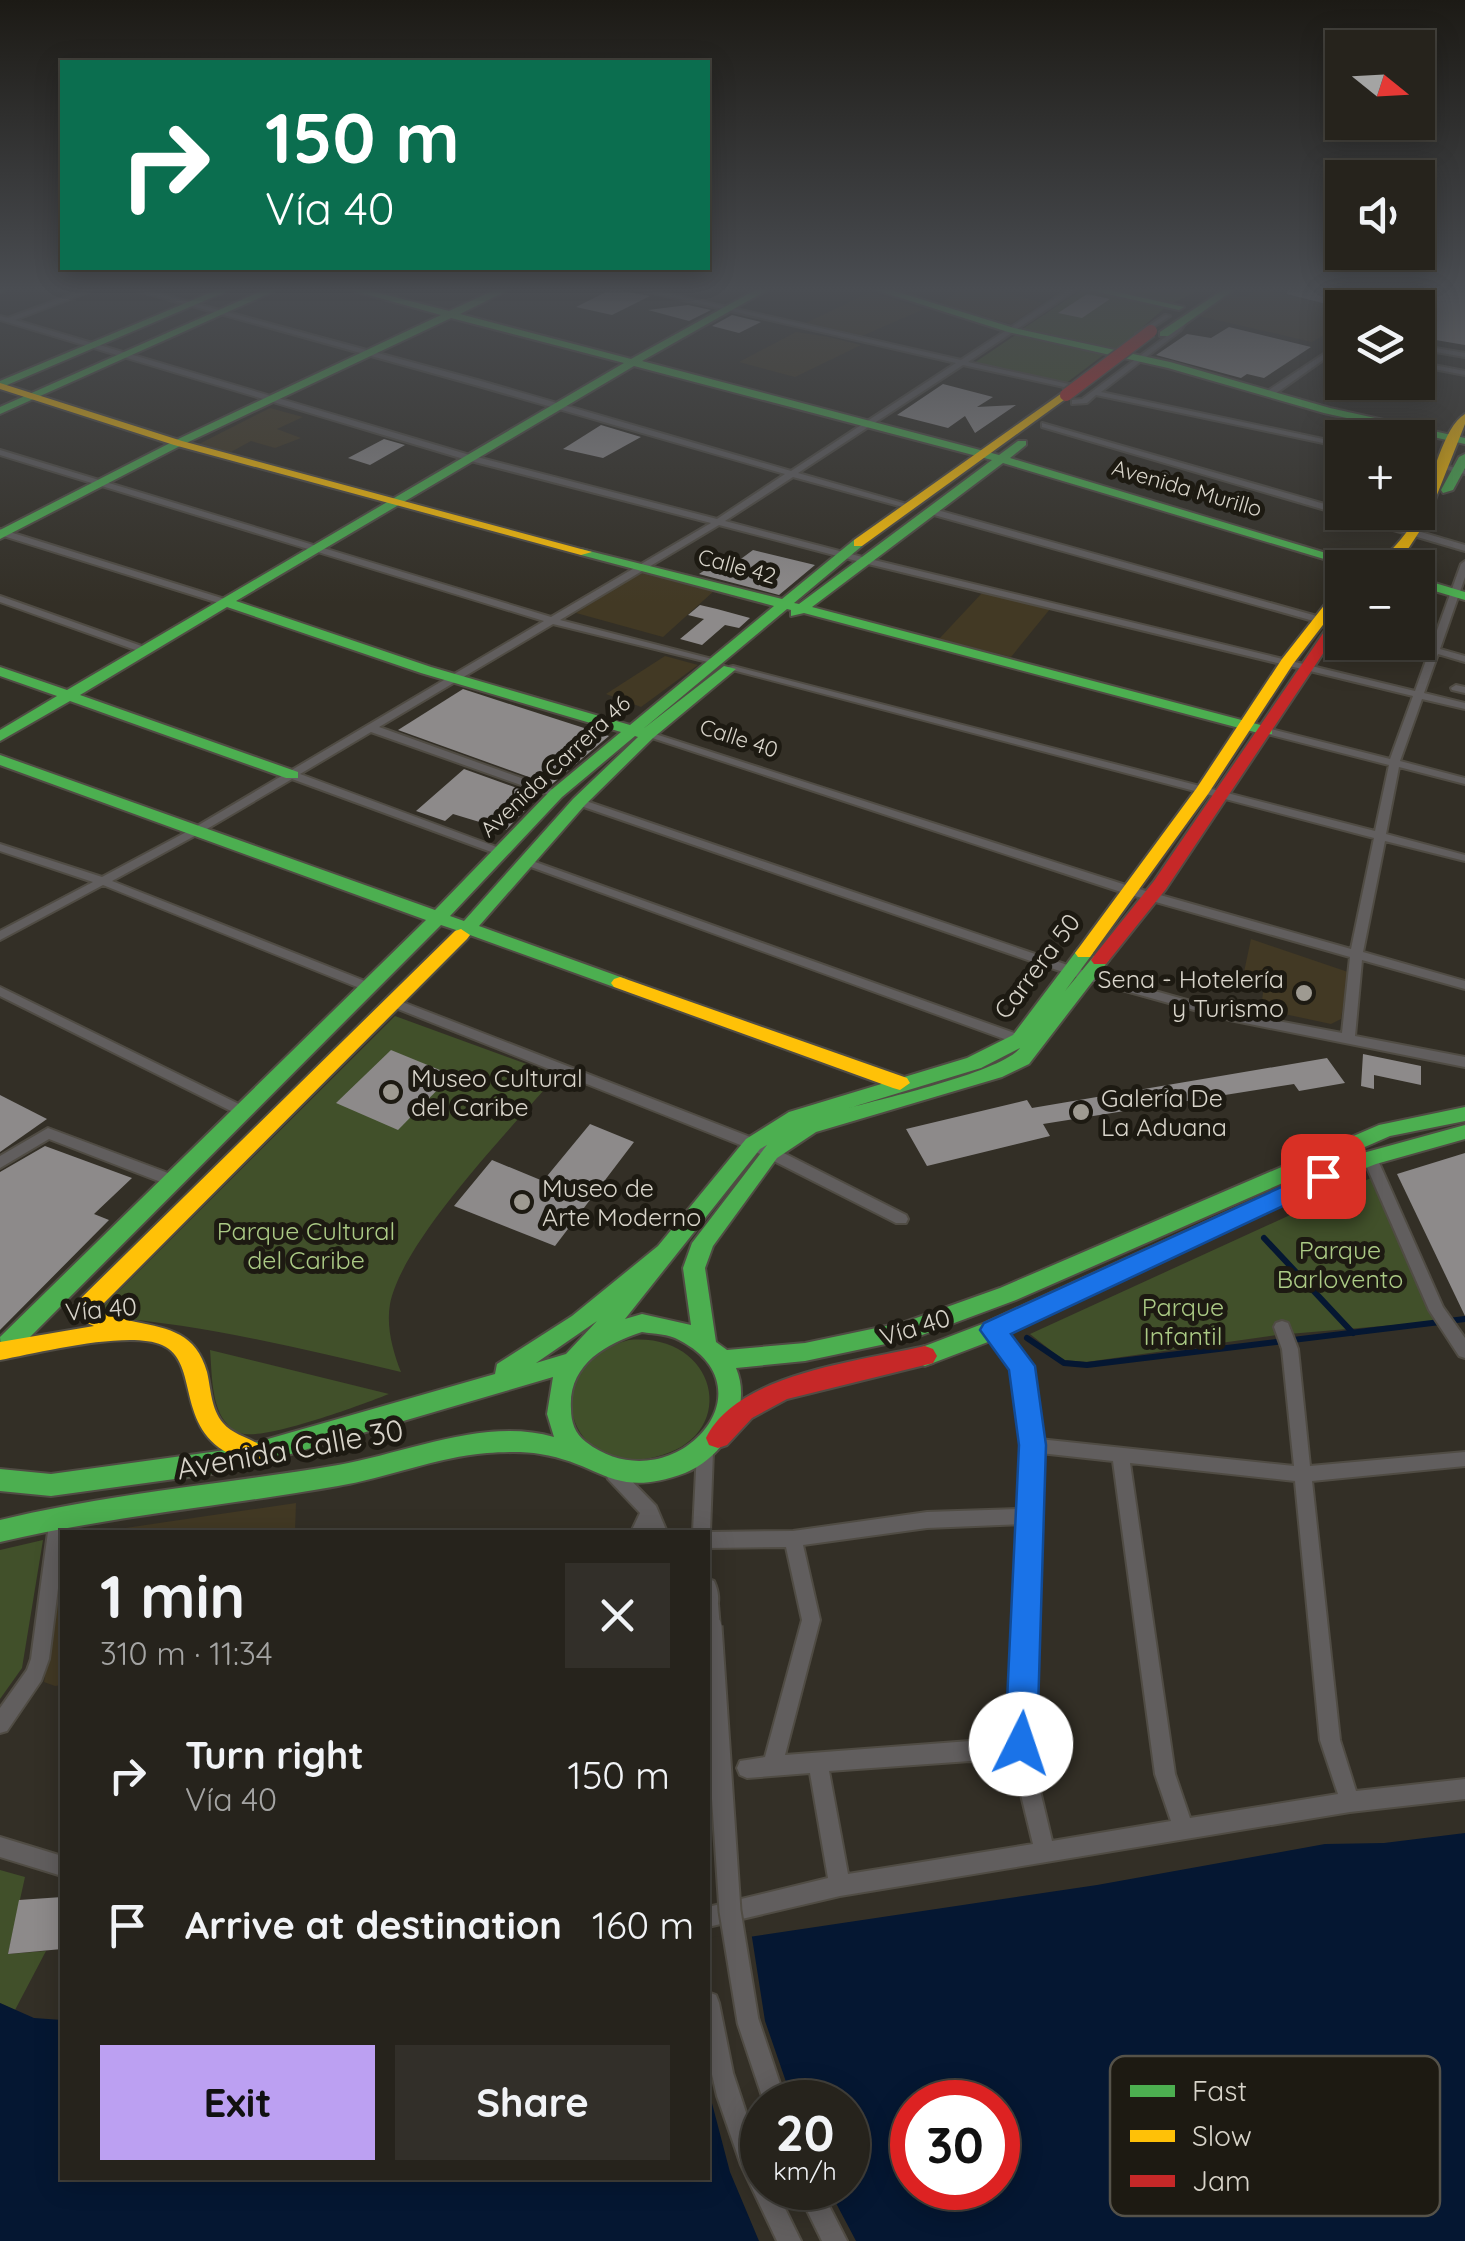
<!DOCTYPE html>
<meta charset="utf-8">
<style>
:root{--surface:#26231c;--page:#322f29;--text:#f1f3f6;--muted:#a4a4a3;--line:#42403b;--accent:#bca0f2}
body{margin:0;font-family:Quicksand,sans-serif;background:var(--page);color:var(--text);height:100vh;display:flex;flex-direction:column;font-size:38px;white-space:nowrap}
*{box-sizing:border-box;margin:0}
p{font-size:32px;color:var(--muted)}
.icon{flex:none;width:55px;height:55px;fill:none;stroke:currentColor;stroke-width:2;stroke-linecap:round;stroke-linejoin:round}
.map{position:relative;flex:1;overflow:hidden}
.details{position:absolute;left:60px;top:1530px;width:650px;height:650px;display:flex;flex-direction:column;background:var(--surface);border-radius:0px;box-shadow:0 5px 25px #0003,0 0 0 2px var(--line)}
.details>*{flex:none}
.hud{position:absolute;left:60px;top:60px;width:650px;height:210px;border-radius:0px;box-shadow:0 5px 25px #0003,0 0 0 2px var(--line);background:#0b6e4f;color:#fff;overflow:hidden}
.needle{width:65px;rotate:108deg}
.fabs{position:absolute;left:1325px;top:30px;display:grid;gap:20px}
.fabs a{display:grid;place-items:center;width:110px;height:110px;border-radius:0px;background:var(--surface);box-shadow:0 5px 25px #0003,0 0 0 2px var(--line);font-size:50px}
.speed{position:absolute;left:740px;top:2080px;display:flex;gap:20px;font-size:50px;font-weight:700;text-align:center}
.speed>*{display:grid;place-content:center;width:130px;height:130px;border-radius:50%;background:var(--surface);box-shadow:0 5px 25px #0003,0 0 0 2px var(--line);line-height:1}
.speed small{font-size:25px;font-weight:400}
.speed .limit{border:15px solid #d22;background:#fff;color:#111}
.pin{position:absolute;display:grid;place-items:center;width:85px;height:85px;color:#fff;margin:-42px;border-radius:20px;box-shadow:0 5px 15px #0006}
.me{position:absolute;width:110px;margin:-55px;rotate:4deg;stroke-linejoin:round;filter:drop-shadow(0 0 8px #0008)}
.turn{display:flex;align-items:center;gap:35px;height:210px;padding:0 40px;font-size:45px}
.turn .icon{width:130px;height:130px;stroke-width:2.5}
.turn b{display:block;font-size:70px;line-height:85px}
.round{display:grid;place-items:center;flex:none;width:105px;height:105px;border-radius:0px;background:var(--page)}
.summary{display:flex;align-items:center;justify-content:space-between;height:170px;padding:0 40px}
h1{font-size:60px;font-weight:700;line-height:75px}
.cta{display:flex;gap:20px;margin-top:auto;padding:20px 40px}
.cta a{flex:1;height:115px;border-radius:0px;background:var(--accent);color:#111;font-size:40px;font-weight:700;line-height:115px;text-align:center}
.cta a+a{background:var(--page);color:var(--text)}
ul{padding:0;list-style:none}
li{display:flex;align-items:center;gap:30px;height:150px;padding:0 40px}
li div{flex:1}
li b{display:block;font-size:38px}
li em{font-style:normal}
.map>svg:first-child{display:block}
</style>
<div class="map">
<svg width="1465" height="2241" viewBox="0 0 1465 2241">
<rect width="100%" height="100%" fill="#332f26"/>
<!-- built -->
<g fill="#423924">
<path d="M962,289H994L1043,303L1011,324L939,304Z"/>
<path d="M1259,289L1342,308V325L1312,342L1199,316L1230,294L1245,297Z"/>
<path d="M870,292L924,309L862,336L806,323Z"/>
<path d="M796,332L829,337L861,345L795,377L739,362Z"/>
<path d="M270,408L303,417L277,429L301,438L275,448L251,441L231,452L199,444Z"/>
<path d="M643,571L715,590L663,637L576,613Z"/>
<path d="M982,593L1050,609L1011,657L939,639Z"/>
<path d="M665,656L698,665L641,707L606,694Z"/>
<path d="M1251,939L1348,972L1341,1019L1331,1024L1261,1009L1265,977L1244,972Z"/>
<path d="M296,1503L295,1532H98Z"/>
<path d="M62,1576V1685L55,1686L44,1682Z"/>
</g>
<!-- green -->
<g fill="#41502a">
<path d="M1083,289L1116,296L1095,289H1201L1167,306L1116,350L1021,330Z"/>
<path d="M1017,334L1106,353L1065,384L974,363Z"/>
<path d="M395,1016L557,1075C511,1129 403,1239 390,1304C386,1327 393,1352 401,1372C303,1349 206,1325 106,1317L103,1307Z"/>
<path d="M1373,1177L1441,1321L1277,1335L1086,1362L1063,1360L1030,1334Z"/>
<path d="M629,1340C719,1332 742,1438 655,1457C565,1478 535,1364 629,1340Z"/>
<path d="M210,1350L389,1394C364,1404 262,1442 240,1433C235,1432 231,1428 227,1424C211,1407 212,1372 210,1350Z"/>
<path d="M43,1540L22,1668L0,1699V1550Z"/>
<path d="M0,1870L25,1877L8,1954L46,1951L15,2010L0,2003Z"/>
</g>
<!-- water -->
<path fill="#051732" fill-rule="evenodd" d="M1465,1833V2241H0V2003L34,2018L62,2020V2178H708V1943L1097,1885L1325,1844L1384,1843ZM762,2102H848V2188H762ZM912,2102H998V2188H912Z"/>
<!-- pier -->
<path fill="#332f26" d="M751,1931L765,2021L793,2102H762V2188H828L856,2241H759L730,2172L708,2088V1938Z"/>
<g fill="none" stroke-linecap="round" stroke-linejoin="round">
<!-- stream -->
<g stroke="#051732" stroke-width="6">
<path d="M1264,1238L1353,1333"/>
<path d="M1027,1338L1064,1363L1087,1365L1465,1319"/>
</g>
</g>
<!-- building -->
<g fill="#8d8a8a">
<path d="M612,289L650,296L612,315L576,307Z"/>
<path d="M1288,289L1465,290V345L1418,337V308H1342L1287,294Z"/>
<path d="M1087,294L1110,299L1082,318L1058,313Z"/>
<path d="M688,305L711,310L689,321L648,310Z"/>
<path d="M732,315L761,322L739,333L712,326Z"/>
<path d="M1229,327L1311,347L1264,378L1247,374L1241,378L1156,355L1187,334L1211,338Z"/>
<path d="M943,384L993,397L977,407L1016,405L975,433L965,416L948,428L897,415Z"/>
<path d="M601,425L641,437L603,458L563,449Z"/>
<path d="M384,439L405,445L370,465L348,458Z"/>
<path d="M753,550L815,565L779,595L699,574L720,560L734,564Z"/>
<path d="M700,605L717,609L750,618L739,628L725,625L702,645L680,639L704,619L688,615Z"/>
<path d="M463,689L609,736L551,785L398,730Z"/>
<path d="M464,769L539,796L506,830L453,814L445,821L416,811Z"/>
<path d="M391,1050L452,1075L398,1130L336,1103Z"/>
<path d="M1363,1054L1421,1066V1085L1374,1075V1089L1361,1086Z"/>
<path d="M1327,1058L1345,1083L1299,1091L1294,1084L1043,1124L1050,1136L927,1166L906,1129L1027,1100L1032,1108Z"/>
<path d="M0,1095L47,1119L0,1152Z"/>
<path d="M590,1124L634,1142L555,1246L454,1206L492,1160L543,1181Z"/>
<path d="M45,1146L132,1178L94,1214L109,1220L0,1330V1172Z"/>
<path d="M1465,1153V1316L1397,1174Z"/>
<path d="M62,1897V1949L8,1954L19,1900Z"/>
</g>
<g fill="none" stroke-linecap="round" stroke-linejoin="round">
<defs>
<g id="street">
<path d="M87,289H96L15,320L473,456L717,519L785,474L475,385L131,289H142L481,381L791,471L956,363L636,289H648L961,360L1069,289H1077L968,362L1073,385V389L963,365L798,473L910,505V509L793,477L725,521L870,559L1415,691L1429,652L1399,642H1416L1431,647L1461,564L1465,561V577L1440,649L1465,656V662L1438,654L1424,693L1465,703V709L1422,699L1400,761L1465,778V784L1399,767L1386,834L1465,855V861L1385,841L1363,952L1465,981V989L1362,960L1355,1036L1465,1057V1067L1230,1020L1086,980L575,804V800H583L1094,974L1230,1012L1342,1033L1350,957L1124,893L643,735L644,733H652L1132,887L1351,949L1374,838L725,668L733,666L1375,831L1389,765L1263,733L1262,731L1267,728L1390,759L1413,696L868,564L719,525L560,620L716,660V664L553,624L379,727L560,792V796H552L371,732L300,774L502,849V853H494L292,779L200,833L112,881L370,983L372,986L370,989H362L103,885L0,940V931L93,882L0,851V844L102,877L192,829L544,621L0,455V450L551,617L711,523L467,460L0,320V316L8,318Z"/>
<path d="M1165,315L1170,316L1140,336H1136V334Z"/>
<path d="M1185,318L1188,320L1180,331L1101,392L1342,443V447L1096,395L1087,403L1072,404V400L1082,399L1176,329Z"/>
<path d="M1342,342V347L1327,357L1342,361V365L1323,360L1272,396H1266V392Z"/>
<path d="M1418,345L1465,353V357L1418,349Z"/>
<path d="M1418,362L1465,371V375L1418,366Z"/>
<path d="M1042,423L1342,509V512H1353L1465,545V551L1042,427Z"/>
<path d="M1418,459L1465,470V474L1418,463Z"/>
<path d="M930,508L1342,623V629L927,513L926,511Z"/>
<path d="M0,529L231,601L233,603L225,605L0,535Z"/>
<path d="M0,596L150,649L152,651L144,653L0,602Z"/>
<path d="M1456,685L1465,687V693L1452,690L1451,688Z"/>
<path d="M524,858L1031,1039L1033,1042L1026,1046L1021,1045L520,863L518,861Z"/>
<path d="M0,987L247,1108L249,1111L247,1114H237L0,996Z"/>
<path d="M392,998L758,1140L906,1215L908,1219L906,1223H896L748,1148L388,1005L386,1002L388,999Z"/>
<path d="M48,1128L176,1176L178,1180L176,1184H166L49,1139L0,1168V1156Z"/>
<path d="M1370,1153L1375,1154L1377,1158L1443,1307L1465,1338V1358L1459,1356L1429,1310L1363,1158L1365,1154Z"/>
<path d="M1282,1321L1288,1323L1298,1349L1310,1466L1465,1452V1466L1312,1481L1340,1740L1356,1791L1465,1779V1799L1350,1812L840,1896L708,1927V1907L828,1878L810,1773L747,1778L740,1775L737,1768L740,1761L765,1757L802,1620L786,1547L708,1548V1532H693L697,1451L699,1446L705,1444L711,1446L713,1451L710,1532L793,1531L927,1512L1021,1509L1024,1445L1014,1368L985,1330L987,1326L993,1324L999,1326L1030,1366L1039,1439L1294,1466L1282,1349L1274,1327L1276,1323ZM1040,1453L1113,1461L1155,1774L1171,1821L1052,1841L1032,1757ZM1130,1463L1295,1481L1320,1740L1338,1794L1190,1818L1175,1774ZM1021,1524L1013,1746L970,1741L785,1755L820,1620L803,1545L927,1528ZM970,1761L1014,1766L1033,1844L848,1874L829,1771Z"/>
<path d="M614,1467L620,1469L656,1506L667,1532H651L649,1530L648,1532H631L640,1513L608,1479L606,1474L608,1469Z"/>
<path d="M59,1509L65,1512L68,1517L66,1532H62V1557L49,1659L41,1681L7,1731L0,1733V1708L27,1670L31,1659L50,1517L53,1512Z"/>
<path d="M708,1579L714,1581C718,1590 720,1601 716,1610L710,1612L708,1611Z"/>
<path d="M0,1837L62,1856V1876L0,1857Z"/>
<path d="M708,1992L716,1995L719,2003L733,2073L762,2161V2188H775L801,2241H777L741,2165L717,2096L708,2057Z"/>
<path d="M796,2188H820L847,2241H822Z"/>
</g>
<g id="fast">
<path d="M0,289H7L0,293Z"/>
<path d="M219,289H232L0,388V381Z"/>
<path d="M266,289H279L0,414V407Z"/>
<path d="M347,289H363L449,311L497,289H510L460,314L631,359L757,289H769L642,361L999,455L1018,441H1026V445L1010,458L1376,568H1354L1003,463L812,607L1272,728V734H1262L804,613L791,616V610L787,609L643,729L724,666L736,669L653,738L585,805L479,926L626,979L629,983L626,987H614L470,935L461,941L455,939L452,935L456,930L441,925L10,1357L2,1359L0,1337L426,920L0,765V755L435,910L550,791L621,732L421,673L227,607L80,695L298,772V778H286L70,701L0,741V730L57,696L0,676V667L67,690L624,363L451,318L182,445L0,539V530L174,441L441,315ZM634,366L992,460L799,604L794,603L862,546V540H854L782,599L581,549V555L774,606L630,725L431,667L236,601ZM635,736L638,737L573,799L464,921L450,916L562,797Z"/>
<path d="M873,289H888L1014,328L1170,362L1330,408L1465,438V444L1324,413L1168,368L1008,332Z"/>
<path d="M1085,289H1104L1184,307L1179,310Z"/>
<path d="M1224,289H1235L1168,336H1160V332Z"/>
<path d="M1465,454V468L1453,490L1443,493L1441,490L1459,457Z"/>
<path d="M1418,578L1465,592V600L1418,586Z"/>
<path d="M1084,947L1093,953L1065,991L1094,956H1106L1109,960L1029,1064L1002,1077L816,1132L777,1158L713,1246L705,1268L716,1342L727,1350L805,1343L905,1322L1000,1288L1379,1125L1465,1107V1121L1390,1136L1016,1300L914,1338L805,1361L736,1368C753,1408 725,1457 685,1473C613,1500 603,1464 540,1454C524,1451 503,1452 487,1453C437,1457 387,1478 338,1486C225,1506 111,1516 0,1542V1520C111,1493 225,1484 338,1465C407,1453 485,1417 554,1437L547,1414L553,1377L233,1471L51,1496L0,1491V1469L51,1474L233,1449L495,1374L497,1364L572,1316L658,1246L746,1139L789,1112L967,1058L1013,1035L1078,949ZM1020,1048C1001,1072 884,1098 849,1108L981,1068ZM767,1145L692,1243L683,1268L691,1325L642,1314L625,1319L760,1149ZM597,1321L566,1354L536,1363ZM642,1332C654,1334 669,1334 679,1340C778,1391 669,1506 586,1442C575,1434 571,1422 571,1409C568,1365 605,1344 642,1332Z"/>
<path d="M1465,1125V1139L1376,1164L1330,1182L1001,1337L925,1366L917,1363L913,1356L917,1349L985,1323L1316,1172L1363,1153Z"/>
</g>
<g id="slow">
<path d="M0,383L182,441L592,552L581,555L174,445L0,389Z"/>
<path d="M1062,393L1071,395L862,546H854V540Z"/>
<path d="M1465,414V424L1427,520L1408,549L1388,568H1374C1389,552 1404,539 1415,519C1431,492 1440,429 1465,414Z"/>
<path d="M1342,588V600L1293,664L1208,794L1090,957H1078L1075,953L1078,949L1196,789L1282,659L1337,589Z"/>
<path d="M461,929L470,935L467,939L99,1308C111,1313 124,1320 136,1322C170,1329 196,1333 207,1372C211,1389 211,1409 223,1423C235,1438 260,1438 267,1454L264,1461C252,1466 245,1461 234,1456C173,1429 201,1362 162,1345C128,1330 38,1353 0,1360V1342L94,1326L74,1317L71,1311L74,1305L455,931Z"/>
<path d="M620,977L907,1078L910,1083L900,1090L893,1088L614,987L611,983L614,979Z"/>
</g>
<g id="jam">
<path d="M1342,612V625L1166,889L1106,964H1094L1091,960L1094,956L1154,881L1337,613Z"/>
<path d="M925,1346L933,1349L937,1356L933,1363L787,1399L752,1418L727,1445L718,1448L709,1445L706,1438C737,1373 862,1361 925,1346Z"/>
</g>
</defs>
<!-- street casing -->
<use href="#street" stroke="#504c44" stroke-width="4"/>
<!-- fast casing -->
<use href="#fast" stroke="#504c44" stroke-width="4"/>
<!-- slow casing -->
<use href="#slow" stroke="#504c44" stroke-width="4"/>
<!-- jam casing -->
<use href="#jam" stroke="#504c44" stroke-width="4"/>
<!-- street -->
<use href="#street" fill="#615e5e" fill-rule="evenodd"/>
<!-- fast -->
<use href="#fast" fill="#4caf50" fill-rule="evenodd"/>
<!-- slow -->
<use href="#slow" fill="#ffc107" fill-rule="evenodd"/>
<!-- jam -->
<use href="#jam" fill="#c62828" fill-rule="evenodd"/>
<defs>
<path id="street-bridge-far1" d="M710,1604L712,1629"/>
<path id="street-bridge" d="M711,1626L730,1911L748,2021L775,2102"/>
<path id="jam-bridge" d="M1066,395L1151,331"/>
</defs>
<!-- street-bridge-far1 casing -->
<use href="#street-bridge-far1" stroke="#504c44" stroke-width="20" stroke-linecap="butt"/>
<!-- street-bridge casing -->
<use href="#street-bridge" stroke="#504c44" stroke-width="25" stroke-linecap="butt"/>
<!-- jam-bridge casing -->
<use href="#jam-bridge" stroke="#504c44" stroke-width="15" stroke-linecap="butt"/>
<!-- street-bridge-far1 -->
<use href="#street-bridge-far1" stroke="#615e5e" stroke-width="16"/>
<!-- street-bridge -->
<use href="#street-bridge" stroke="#615e5e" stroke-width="21"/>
<!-- jam-bridge -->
<use href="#jam-bridge" stroke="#c62828" stroke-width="12"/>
</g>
<!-- sky -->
<linearGradient id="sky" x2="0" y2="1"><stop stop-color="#1c1a15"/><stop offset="0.48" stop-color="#4a4d52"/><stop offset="1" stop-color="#4a4d52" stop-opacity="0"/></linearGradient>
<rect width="1465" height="603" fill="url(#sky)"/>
<!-- route -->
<path fill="#1a73e8" stroke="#114b97" stroke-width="2.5" d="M1323,1168L1335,1176L1332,1183L1011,1334L1035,1366L1046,1445L1037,1744L1032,1755L1021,1760L1010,1755L1005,1744L1019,1445L1009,1370L980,1330L984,1323Z"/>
<!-- markers -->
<g fill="#9e9a91" stroke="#1d1a12" stroke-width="4">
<circle cx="1304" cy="993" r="10"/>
<circle cx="391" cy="1092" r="10"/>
<circle cx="1081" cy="1112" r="10"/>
<circle cx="522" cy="1202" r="10"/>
</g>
<g text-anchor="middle" stroke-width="10" stroke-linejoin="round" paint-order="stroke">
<!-- far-street labels -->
<g font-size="22" fill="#d8d4ca" stroke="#1d1a12">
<text transform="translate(1187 488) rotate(16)" y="8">Avenida Murillo</text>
<text transform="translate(737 566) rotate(15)" y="8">Calle 42</text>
<text transform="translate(739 738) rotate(18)" y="8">Calle 40</text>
<text transform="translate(555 766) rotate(-43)" y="8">Avenida Carrera 46</text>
</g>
<!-- street labels -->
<g font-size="25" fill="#d8d4ca" stroke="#1d1a12">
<text transform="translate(1037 966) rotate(-53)" y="9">Carrera 50</text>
<text transform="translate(101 1309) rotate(-5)" y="9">Vía 40</text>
<text transform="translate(915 1327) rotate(-17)" y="9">Vía 40</text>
</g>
<!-- poi labels -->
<g font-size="25" fill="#d8d4ca" stroke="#1d1a12" text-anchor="start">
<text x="1284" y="988" text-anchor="end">Sena - Hotelería<tspan x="1284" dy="29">y Turismo</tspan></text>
<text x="411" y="1087">Museo Cultural<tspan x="411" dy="29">del Caribe</tspan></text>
<text x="1101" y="1107">Galería De<tspan x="1101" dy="29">La Aduana</tspan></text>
<text x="542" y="1197">Museo de<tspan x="542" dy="29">Arte Moderno</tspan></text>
</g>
<!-- park labels -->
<g font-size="25" fill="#abca85" stroke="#1d1a12">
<text x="306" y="1240">Parque Cultural<tspan x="306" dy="29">del Caribe</tspan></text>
<text x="1340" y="1259">Parque<tspan x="1340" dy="29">Barlovento</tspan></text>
<text x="1183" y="1316">Parque<tspan x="1183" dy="29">Infantil</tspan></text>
</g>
<!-- near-street labels -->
<g font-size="30" fill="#d8d4ca" stroke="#1d1a12">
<text transform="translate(290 1450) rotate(-10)" y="10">Avenida Calle 30</text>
</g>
</g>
<!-- legend -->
<rect x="1110" y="2056" width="330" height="160" rx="15" fill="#1d1a12" stroke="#555249" stroke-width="2.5"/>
<rect x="1130" y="2085" width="45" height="12" fill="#4caf50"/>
<rect x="1130" y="2130" width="45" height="12" fill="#ffc107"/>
<rect x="1130" y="2175" width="45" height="12" fill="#c62828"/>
<g font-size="28" fill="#d8d4ca">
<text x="1192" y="2101">Fast</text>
<text x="1192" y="2146">Slow</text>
<text x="1192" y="2191">Jam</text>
</g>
</svg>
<div class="fabs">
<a><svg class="needle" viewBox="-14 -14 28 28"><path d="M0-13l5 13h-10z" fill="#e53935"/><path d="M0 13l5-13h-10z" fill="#a4a4a3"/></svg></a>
<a><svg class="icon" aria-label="sound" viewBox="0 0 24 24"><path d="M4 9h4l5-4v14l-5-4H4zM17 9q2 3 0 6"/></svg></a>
<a><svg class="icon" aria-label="layers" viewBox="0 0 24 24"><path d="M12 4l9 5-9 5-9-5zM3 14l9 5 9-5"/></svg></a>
<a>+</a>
<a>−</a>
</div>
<div class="speed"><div>20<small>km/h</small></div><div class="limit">30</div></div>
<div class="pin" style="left:1323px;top:1176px;background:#d93025"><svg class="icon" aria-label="arrive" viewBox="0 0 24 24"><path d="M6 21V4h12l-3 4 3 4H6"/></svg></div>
<svg class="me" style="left:1021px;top:1744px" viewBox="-20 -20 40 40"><circle r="19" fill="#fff"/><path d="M0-13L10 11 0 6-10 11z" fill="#1a73e8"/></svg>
<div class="hud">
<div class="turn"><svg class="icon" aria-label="right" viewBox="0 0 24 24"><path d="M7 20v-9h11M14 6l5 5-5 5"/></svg><div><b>150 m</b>Vía 40</div></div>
</div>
<section class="details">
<div class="summary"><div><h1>1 min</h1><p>310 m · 11:34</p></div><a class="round"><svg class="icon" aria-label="close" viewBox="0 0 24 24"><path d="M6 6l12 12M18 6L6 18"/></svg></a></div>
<ul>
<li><svg class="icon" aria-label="right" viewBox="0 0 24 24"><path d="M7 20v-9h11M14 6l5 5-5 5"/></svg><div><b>Turn right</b><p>Vía 40</p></div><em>150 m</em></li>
<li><svg class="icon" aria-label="arrive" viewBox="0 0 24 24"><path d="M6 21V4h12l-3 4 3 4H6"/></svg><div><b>Arrive at destination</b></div><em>160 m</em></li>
</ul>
<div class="cta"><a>Exit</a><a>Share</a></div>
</section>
</div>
